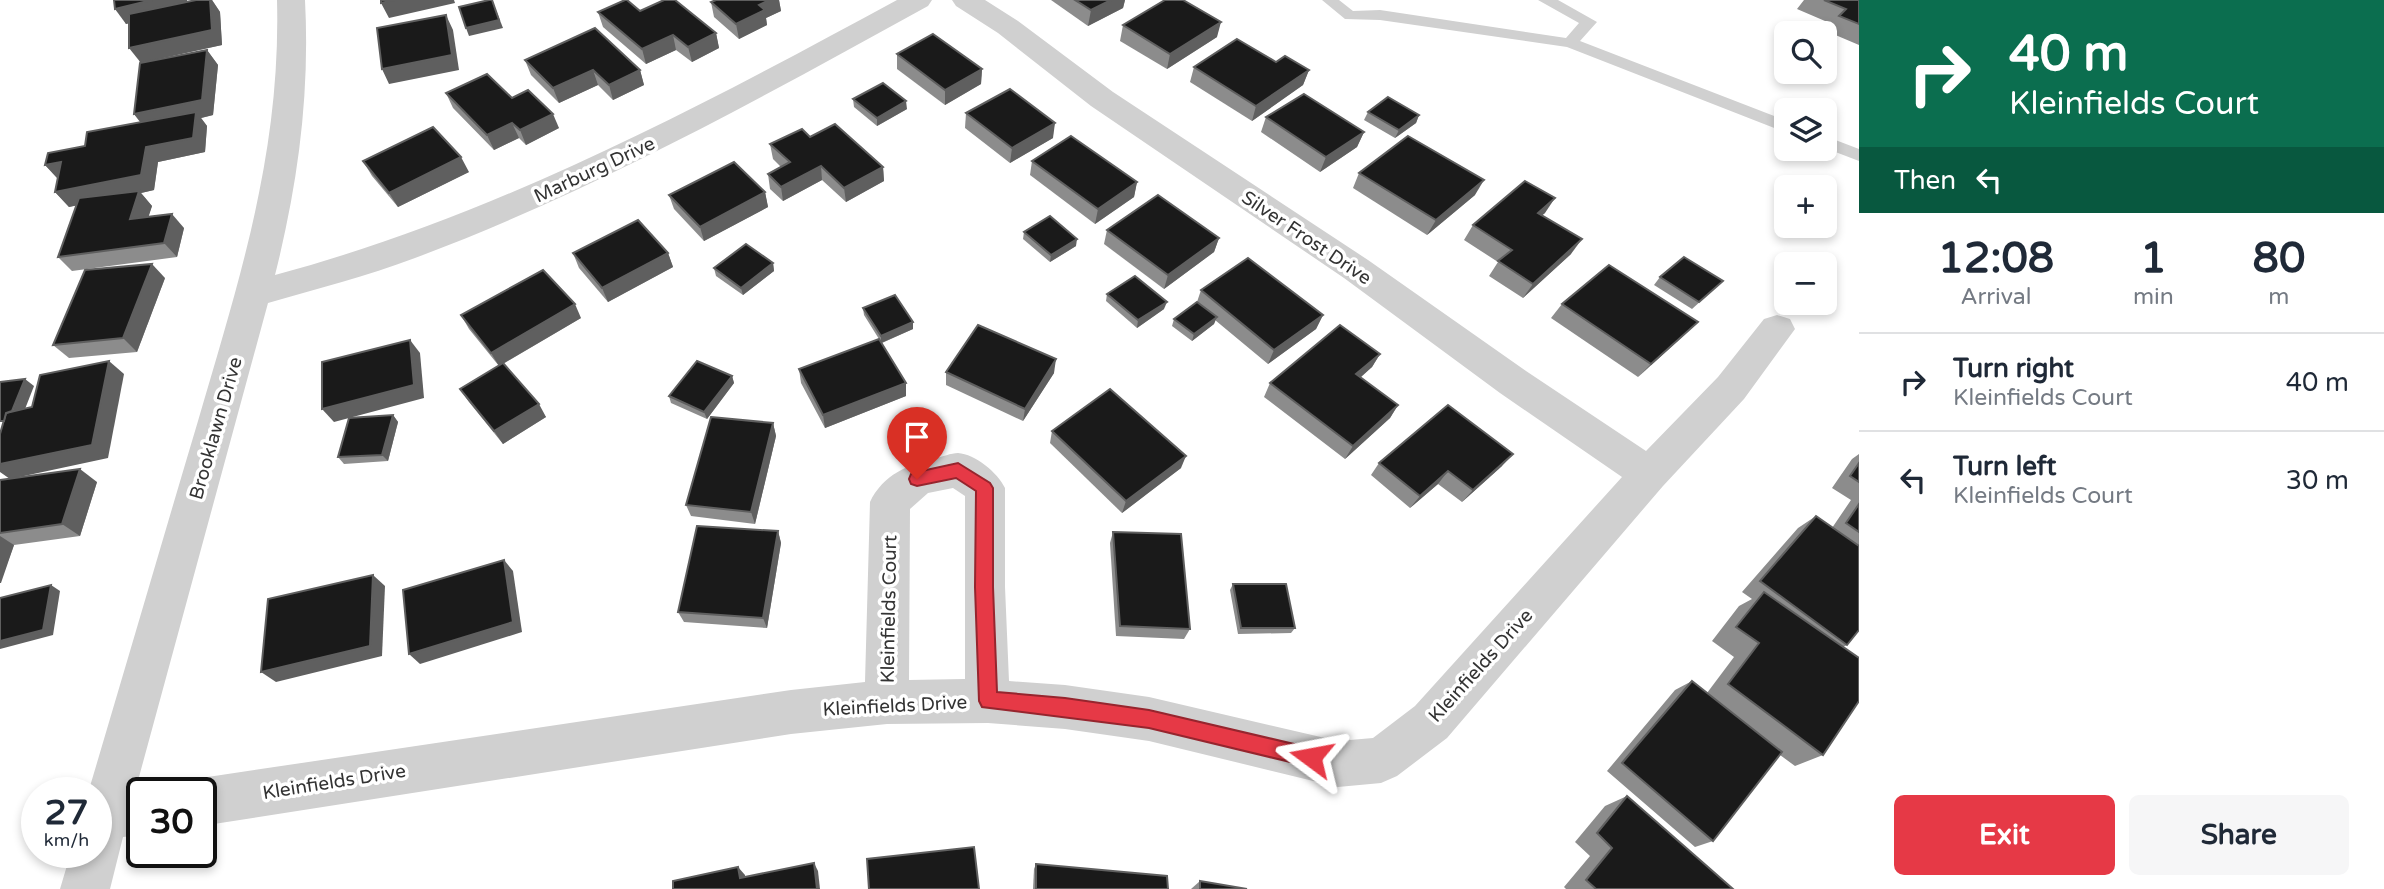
<!DOCTYPE html>
<meta charset="utf-8">
<style>
:root{--surface:#fff;--page:#f6f6f7;--text:#1f2937;--muted:#747a83;--line:#e0e1e3;--accent:#e63946}
body{margin:0;font-family:"Varela Round",sans-serif;background:var(--page);color:var(--text);height:100vh;display:flex;flex-direction:column;font-size:26px;white-space:nowrap}
*{box-sizing:border-box;margin:0}
p{font-size:23px;color:var(--muted)}
.icon{flex:none;width:38px;height:38px;fill:none;stroke:currentColor;stroke-width:2;stroke-linecap:round;stroke-linejoin:round}
.map{position:relative;flex:1;overflow:hidden}
.details{display:flex;flex-direction:column;background:var(--surface);width:525px}
.details>*{flex:none}
.top-card{background:#0b6e4f;color:#fff;overflow:hidden}
.controls{position:absolute;left:1774px;top:21px;display:grid;gap:14px}
.controls a{display:grid;place-items:center;width:63px;height:63px;border-radius:10px;background:var(--surface);box-shadow:0 4px 10px #0003;font-size:35px}
.speed{position:absolute;left:21px;top:777px;display:flex;gap:14px;font-size:35px;font-weight:700;text-align:center}
.speed>*{display:grid;place-content:center;width:91px;height:91px;border-radius:50%;background:var(--surface);box-shadow:0 4px 10px #0003;line-height:1}
.speed small{font-size:18px;font-weight:400}
.speed .limit{border:4px solid #111;border-radius:10px;background:#fff;color:#111}
.pin{position:absolute;display:grid;place-items:center;width:60px;height:60px;color:#fff;margin:-72px -30px;border-radius:50% 50% 50% 0;rotate:-45deg;box-shadow:0 0 7px #0007}
.pin .icon{rotate:45deg}
.me{position:absolute;width:77px;margin:-38px;rotate:283deg;stroke-linejoin:round;filter:drop-shadow(0 0 5px #0008)}
.turn{display:flex;align-items:center;gap:24px;height:147px;padding:0 35px;font-size:32px}
.turn .icon{width:91px;height:91px;stroke-width:2.5}
.turn b{display:block;font-size:49px;line-height:60px}
.then{display:flex;align-items:center;height:66px;padding:0 35px;background:#0003;gap:14px;font-size:26px}
.eta{display:flex;justify-content:space-evenly;align-items:center;height:119px;text-align:center}
.eta b{font-size:42px;font-weight:700;line-height:49px}
.button{display:flex;gap:14px;margin-top:auto;padding:14px 35px}
.button a{flex:1;height:80px;border-radius:10px;background:var(--accent);color:#fff;font-size:28px;font-weight:700;line-height:80px;text-align:center}
.button a+a{background:var(--page);color:var(--text)}
ul{padding:0;list-style:none}
li{display:flex;align-items:center;gap:21px;height:98px;padding:0 35px;border-top:2px solid var(--line)}
li div{flex:1}
li b{display:block;font-size:26px}
li em{font-style:normal}
main{display:flex;flex:1;min-height:0}
.map>svg:first-child{display:block}
</style>
<main>
<div class="map">
<svg width="1859" height="889" viewBox="0 0 1859 889">
<rect width="100%" height="100%" fill="#fff"/>
<g fill="none" stroke-linecap="round" stroke-linejoin="round">
<!-- service -->
<g fill="#d0d0d0" fill-rule="evenodd">
<path d="M1322,0H1339L1353,11L1380,10L1566,38L1579,23L1538,0H1558L1597,22L1580,41L1787,121V133L1567,47L1380,20L1345,19Z"/>
<path d="M1825,136L1859,149V161L1825,148Z"/>
</g>
<!-- minor -->
<g fill="#d0d0d0" fill-rule="evenodd">
<path d="M277,0H305C310,94 298,184 275,275C495,216 698,108 897,0H932L928,6C761,98 594,191 415,258C367,276 317,289 268,303L136,788L142,787L155,793H142V835L123,837L110,889H60L71,852H96V793H88C125,669 161,545 198,421C240,277 281,152 277,0Z"/>
<path d="M952,0H985L1018,21L1113,92L1368,260L1526,371L1646,451L1718,377L1764,319L1777,315L1790,319L1795,329L1744,399L1663,486L1447,738L1397,776L1381,783L1338,787L1149,741L1065,729L988,723L887,724L791,734L201,826V793H181L184,785L201,778L791,690L865,682L870,502C883,475 908,464 936,458C942,457 951,453 958,453C975,454 998,473 1005,488V587L1009,681L1065,685L1149,697L1338,741L1373,738L1415,706L1622,477L1500,393L1344,278L1091,106L998,33L956,6ZM953,488L965,496V679L909,680L910,509L928,493Z"/>
</g>
</g>
<!-- wall -->
<g fill="#8c8c8c">
<path d="M114,0H187V2L196,0H212L220,12L222,45L151,60L207,50L218,65L213,115L201,118L207,126L205,152L158,162L154,190L141,193L152,206L148,217L184,228L177,257L72,271L58,257L77,205L69,207L55,192L58,179L45,165L85,146L140,122L134,114L140,63L129,23L126,24Z"/>
<path d="M713,0H779L781,11L766,18L767,25L739,39L714,17L711,2L714,1Z"/>
<path d="M1051,0H1125L1123,8L1088,26Z"/>
<path d="M1804,0H1859V45L1826,31L1832,24L1797,9Z"/>
<path d="M598,12L716,33L719,48L692,62L676,50L646,64L603,27Z"/>
<path d="M1123,25L1217,37L1167,69L1120,41Z"/>
<path d="M897,54L982,69L981,84L945,105L897,69Z"/>
<path d="M525,60L640,70L644,85L613,100L598,85L559,103L531,75Z"/>
<path d="M1276,62L1309,70L1303,85L1252,121L1190,82L1194,67Z"/>
<path d="M446,93L512,98L559,128L526,145L519,138L494,150L453,108Z"/>
<path d="M853,99L907,109L877,126L854,107Z"/>
<path d="M1368,112L1419,115L1416,123L1395,138L1364,120Z"/>
<path d="M966,113L1053,138L1010,163L965,128Z"/>
<path d="M1266,117L1364,132L1357,147L1320,172L1261,132Z"/>
<path d="M810,137L883,167L884,181L846,202L822,180L783,201L770,189L768,174L781,167L773,159L770,144Z"/>
<path d="M363,161L469,172L398,207L372,176Z"/>
<path d="M1032,161L1137,182L1134,197L1095,224L1030,175Z"/>
<path d="M1359,173L1475,195L1427,235L1353,188Z"/>
<path d="M765,192L768,207L704,241L674,209L669,195Z"/>
<path d="M1545,213L1542,215L1571,254L1523,298L1489,276L1498,262L1464,240L1473,225Z"/>
<path d="M1107,230L1219,238L1214,252L1164,289L1104,244Z"/>
<path d="M1024,232L1076,246L1050,262L1023,239Z"/>
<path d="M573,253H668L673,267L608,302L579,268Z"/>
<path d="M773,263L774,271L743,295L716,276L714,268Z"/>
<path d="M1660,277L1723,281L1692,309L1654,285Z"/>
<path d="M165,278L137,352L69,358L53,345Z"/>
<path d="M1201,290L1323,315L1316,329L1268,364L1215,320L1214,324L1192,341L1172,326L1174,319L1197,302Z"/>
<path d="M1107,294L1164,309L1137,328L1106,301Z"/>
<path d="M1562,304L1684,335L1638,377L1551,318Z"/>
<path d="M863,308L913,329L882,343L906,396L825,428L801,383L799,369L879,339L864,315Z"/>
<path d="M461,315L581,318L503,364L546,417L503,444L469,402L460,389L499,366L469,329Z"/>
<path d="M1380,354L1372,367L1360,377L1398,405L1390,418L1345,459L1264,397L1270,383Z"/>
<path d="M946,372L1054,373L1023,421L946,385Z"/>
<path d="M732,376L734,383L707,419L671,403L669,396Z"/>
<path d="M393,415L398,422L388,461L344,464L338,457Z"/>
<path d="M773,423L776,436L755,524L691,516L686,505Z"/>
<path d="M1052,431L1181,468L1122,513L1050,443Z"/>
<path d="M1859,454V630L1847,645L1843,647L1823,755L1795,766L1780,755L1713,841L1695,847L1607,771L1675,690L1692,681L1707,693L1734,657L1712,641L1739,606L1752,599L1742,592L1798,528L1816,516L1832,528L1851,500L1832,488L1852,459Z"/>
<path d="M1379,463L1502,466L1462,502L1438,484L1410,508L1371,475Z"/>
<path d="M0,480L97,482L80,536L14,545L0,583Z"/>
<path d="M778,531L781,543L767,628L684,622L678,612Z"/>
<path d="M1113,532L1190,629L1184,639L1116,636L1110,543Z"/>
<path d="M1233,584L1295,628L1291,633L1238,634L1230,590Z"/>
<path d="M1627,796L1733,889H1566L1564,887L1590,856L1575,842L1605,806Z"/>
<path d="M1036,864L1168,889H1033L1034,869Z"/>
<path d="M1200,881L1247,889H1191Z"/>
</g>
<!-- shaded-wall -->
<g fill="#5f5f5f">
<path d="M152,0H187L188,9L126,24L115,9Z"/>
<path d="M210,0H212L220,12L222,45L141,63L129,48Z"/>
<path d="M394,0H454L455,3L389,18L381,3Z"/>
<path d="M492,0L503,28L469,36L466,28Z"/>
<path d="M769,0H779L781,11L766,18L767,25L739,39L736,24L759,5Z"/>
<path d="M1111,0H1125L1123,8L1088,26L1091,10Z"/>
<path d="M446,15L453,30L459,70L389,84L382,69Z"/>
<path d="M1221,22L1217,37L1167,69L1170,54Z"/>
<path d="M716,33L719,48L692,62L688,47Z"/>
<path d="M673,35L676,50L646,64L642,49Z"/>
<path d="M207,50L218,65L213,115L201,118L207,126L205,152L158,162L154,190L141,193L152,206L143,234L130,219L139,193L69,207L55,192L146,129L134,114Z"/>
<path d="M982,69L981,84L945,105V90Z"/>
<path d="M593,70L598,85L559,103L553,88Z"/>
<path d="M640,70L644,85L613,100L609,85Z"/>
<path d="M1309,70L1303,85L1252,121L1256,106Z"/>
<path d="M906,101L907,109L877,126V118Z"/>
<path d="M553,114L559,128L526,145L520,130Z"/>
<path d="M1419,115L1416,123L1395,138L1399,130Z"/>
<path d="M512,123L519,138L494,150L487,135Z"/>
<path d="M1055,123L1053,138L1010,163L1012,148Z"/>
<path d="M1364,132L1357,147L1320,172L1326,157Z"/>
<path d="M461,157L469,172L398,207L389,193Z"/>
<path d="M61,162L59,180L45,165Z"/>
<path d="M821,166L822,180L783,201L781,187Z"/>
<path d="M883,167L884,181L846,202L844,188Z"/>
<path d="M1484,180L1475,195L1427,235L1436,220Z"/>
<path d="M1137,182L1134,197L1095,224L1098,209Z"/>
<path d="M765,192L768,207L704,241L700,227Z"/>
<path d="M1555,198L1545,213L1528,227L1538,213Z"/>
<path d="M172,214L184,228L177,257L164,243Z"/>
<path d="M1219,238L1214,252L1164,289L1168,275Z"/>
<path d="M1077,239L1076,246L1050,262L1051,255Z"/>
<path d="M1582,239L1571,254L1523,298L1533,284Z"/>
<path d="M668,253L673,267L608,302L602,288Z"/>
<path d="M773,263L774,271L743,295L741,288Z"/>
<path d="M152,264L165,278L137,352L123,338Z"/>
<path d="M1167,302L1164,309L1137,328L1138,320Z"/>
<path d="M575,304L581,318L499,366L491,353Z"/>
<path d="M1323,315L1316,329L1268,364L1274,350Z"/>
<path d="M1217,317L1214,324L1192,341L1194,334Z"/>
<path d="M913,322V329L881,343V336Z"/>
<path d="M1698,322L1684,335L1638,377L1651,364Z"/>
<path d="M410,340L420,353L424,398L334,422L322,409Z"/>
<path d="M1380,354L1372,367L1349,388L1356,374Z"/>
<path d="M1056,359L1054,373L1023,421L1025,409Z"/>
<path d="M109,361L124,374L108,458L10,479L0,472V464Z"/>
<path d="M732,376L734,383L707,419L704,412Z"/>
<path d="M25,379L34,386L18,427L9,420Z"/>
<path d="M906,383V396L825,428L823,415Z"/>
<path d="M539,404L546,417L503,444L494,431Z"/>
<path d="M1398,405L1390,418L1345,459L1353,446Z"/>
<path d="M393,415L398,422L388,461L382,455Z"/>
<path d="M773,423L776,436L755,524L751,512Z"/>
<path d="M1513,454L1502,466L1462,502L1473,490Z"/>
<path d="M1186,456L1181,468L1122,513L1126,501Z"/>
<path d="M80,469L97,482L80,536L62,524Z"/>
<path d="M1448,471L1438,484L1410,508L1420,496Z"/>
<path d="M778,531L781,543L767,628L763,618Z"/>
<path d="M0,536L14,545L1,583H0Z"/>
<path d="M504,560L513,571L522,632L420,664L409,654Z"/>
<path d="M373,575L385,586L382,656L276,682L261,672Z"/>
<path d="M51,585L60,591L53,635L0,649V641Z"/>
<path d="M814,863L818,871L820,889H817Z"/>
<path d="M738,867L745,875L746,886L740,878Z"/>
</g>
<!-- building -->
<g fill="#1a1a1a" stroke="#5f5f5f" stroke-width="2">
<path d="M114,0H152L115,9Z"/>
<path d="M196,0H210L212,30L129,48V14Z"/>
<path d="M381,0H394L381,3Z"/>
<path d="M489,0H492L499,20L466,28L459,7Z"/>
<path d="M625,0H627L640,11L664,0H675L716,33L688,47L673,35L642,49L598,12Z"/>
<path d="M716,0H769L759,5L765,10L736,24L711,2Z"/>
<path d="M1075,0H1111L1091,10Z"/>
<path d="M1165,0H1183L1221,22L1170,54L1123,25Z"/>
<path d="M1824,0H1859V24L1839,16L1846,9Z"/>
<path d="M446,15L452,55L382,69L377,28Z"/>
<path d="M595,28L640,70L609,85L593,70L553,88L525,60Z"/>
<path d="M933,34L982,69L945,90L897,54Z"/>
<path d="M1237,39L1276,62L1285,56L1309,70L1256,106L1194,67Z"/>
<path d="M207,50L202,100L134,114L140,63Z"/>
<path d="M487,74L512,98L528,90L553,114L520,130L512,123L487,135L446,93Z"/>
<path d="M883,83L906,101L877,118L853,99Z"/>
<path d="M1010,89L1055,123L1012,148L966,113Z"/>
<path d="M1304,94L1364,132L1326,157L1266,117Z"/>
<path d="M1388,97L1419,115L1399,130L1368,112Z"/>
<path d="M196,112L193,138L146,147L141,175L55,192L61,162L45,165L48,153L85,146L87,132Z"/>
<path d="M835,124L883,167L844,188L821,166L781,187L768,174L790,162L770,144L802,129L810,137Z"/>
<path d="M433,127L461,157L389,193L363,161Z"/>
<path d="M1071,136L1137,182L1098,209L1032,161Z"/>
<path d="M1408,136L1484,180L1436,220L1359,173Z"/>
<path d="M734,162L765,192L700,227L669,195Z"/>
<path d="M1525,181L1555,198L1538,213L1582,239L1533,284L1498,261L1512,250L1473,225Z"/>
<path d="M139,191L130,219L172,214L164,243L58,257L79,198Z"/>
<path d="M1158,195L1219,238L1168,275L1107,230Z"/>
<path d="M1050,216L1077,239L1051,255L1024,232Z"/>
<path d="M638,220L668,253L602,288L573,253Z"/>
<path d="M746,244L773,263L741,288L714,268Z"/>
<path d="M1684,257L1723,281L1699,302L1660,277Z"/>
<path d="M1248,258L1323,315L1274,350L1201,290Z"/>
<path d="M152,264L123,338L53,345L85,270Z"/>
<path d="M1609,265L1698,322L1651,364L1562,304Z"/>
<path d="M543,270L575,304L491,353L461,315Z"/>
<path d="M1135,276L1167,302L1138,320L1107,294Z"/>
<path d="M895,295L913,322L881,336L863,308Z"/>
<path d="M1197,302L1217,317L1194,334L1174,319Z"/>
<path d="M978,325L1056,359L1025,409L946,372Z"/>
<path d="M1340,325L1380,354L1356,374L1398,405L1353,446L1270,383Z"/>
<path d="M879,339L906,383L823,415L799,369Z"/>
<path d="M410,340L414,385L322,409V362Z"/>
<path d="M109,361L92,445L0,464V434L6,413L32,407L40,375Z"/>
<path d="M697,361L732,376L704,412L669,396Z"/>
<path d="M503,363L539,404L494,431L460,389Z"/>
<path d="M25,379L12,411L6,413L4,421H0V382Z"/>
<path d="M1110,389L1186,456L1126,501L1052,431Z"/>
<path d="M1448,405L1513,454L1473,490L1448,471L1420,496L1379,463Z"/>
<path d="M393,415L382,455L338,457L349,418Z"/>
<path d="M711,417L773,423L751,512L686,505Z"/>
<path d="M1859,463V482L1850,476Z"/>
<path d="M80,469L62,524L0,533V480Z"/>
<path d="M1859,504V532L1846,523Z"/>
<path d="M1816,516L1859,546V630L1847,645L1760,581Z"/>
<path d="M697,526L778,531L763,618L678,612Z"/>
<path d="M1113,532L1181,534L1190,629L1120,626Z"/>
<path d="M504,560L513,622L409,654L403,590Z"/>
<path d="M373,575L370,646L261,672L268,599Z"/>
<path d="M1233,584H1286L1295,628H1241Z"/>
<path d="M51,585L43,630L0,641V598Z"/>
<path d="M1764,592L1859,658V701L1823,755L1728,684L1759,643L1736,627Z"/>
<path d="M1692,681L1782,752L1713,841L1622,763Z"/>
<path d="M1627,796L1733,889H1596L1586,880L1612,848L1597,833Z"/>
<path d="M974,847L979,889H869L867,859Z"/>
<path d="M814,863L817,889H673V881L738,867L740,878Z"/>
<path d="M1036,864L1167,876L1168,889H1036Z"/>
<path d="M1200,881L1247,889H1200Z"/>
</g>
<!-- route -->
<path fill="#e63946" stroke="#96252e" stroke-width="2" d="M958,463L990,483L993,488V587L997,692L1065,698L1149,710L1311,748L1318,751L1320,757L1318,764L1311,767L1149,728L982,707L979,701L975,587L976,491L956,478L917,486L911,484L909,479L911,474L917,472Z"/>
<g text-anchor="middle" stroke-width="7" stroke-linejoin="round" paint-order="stroke">
<!-- street labels -->
<g font-size="19" fill="#333" stroke="#fff">
<text transform="translate(594 169) rotate(-25)" y="7">Marburg Drive</text>
<text transform="translate(1307 237) rotate(34)" y="7">Silver Frost Drive</text>
<text transform="translate(215 428) rotate(-74)" y="7">Brooklawn Drive</text>
<text transform="translate(888 609) rotate(-89)" y="7">Kleinfields Court</text>
<text transform="translate(1480 665) rotate(-48)" y="7">Kleinfields Drive</text>
<text transform="translate(895 705) rotate(-3)" y="7">Kleinfields Drive</text>
<text transform="translate(334 781) rotate(-9)" y="7">Kleinfields Drive</text>
</g>
</g>
</svg>
<div class="controls">
<a><svg class="icon" aria-label="search" viewBox="0 0 24 24"><circle cx="10" cy="10" r="6"/><path d="M15 15l6 6"/></svg></a>
<a><svg class="icon" aria-label="layers" viewBox="0 0 24 24"><path d="M12 4l9 5-9 5-9-5zM3 14l9 5 9-5"/></svg></a>
<a>+</a>
<a>−</a>
</div>
<div class="speed"><div>27<small>km/h</small></div><div class="limit">30</div></div>
<div class="pin" style="left:917px;top:479px;background:#d93025"><svg class="icon" aria-label="arrive" viewBox="0 0 24 24"><path d="M6 21V4h12l-3 4 3 4H6"/></svg></div>
<svg class="me" style="left:1311px;top:757px" viewBox="-20 -20 40 40"><path d="M0-17L14 15 0 8-14 15z" fill="#e63946" stroke="#fff" stroke-width="4"/></svg>
</div>
<section class="details">
<div class="top-card">
<div class="turn"><svg class="icon" aria-label="right" viewBox="0 0 24 24"><path d="M7 20v-9h11M14 6l5 5-5 5"/></svg><div><b>40 m</b>Kleinfields Court</div></div>
<div class="then">Then<svg class="icon" aria-label="left" viewBox="0 0 24 24"><path d="M17 20v-9H6M10 6l-5 5 5 5"/></svg></div>
</div>
<div class="eta">
<div><b>12:08</b><p>Arrival</p></div>
<div><b>1</b><p>min</p></div>
<div><b>80</b><p>m</p></div>
</div>
<ul>
<li><svg class="icon" aria-label="right" viewBox="0 0 24 24"><path d="M7 20v-9h11M14 6l5 5-5 5"/></svg><div><b>Turn right</b><p>Kleinfields Court</p></div><em>40 m</em></li>
<li><svg class="icon" aria-label="left" viewBox="0 0 24 24"><path d="M17 20v-9H6M10 6l-5 5 5 5"/></svg><div><b>Turn left</b><p>Kleinfields Court</p></div><em>30 m</em></li>
</ul>
<div class="button"><a>Exit</a><a>Share</a></div>
</section>
</main>
